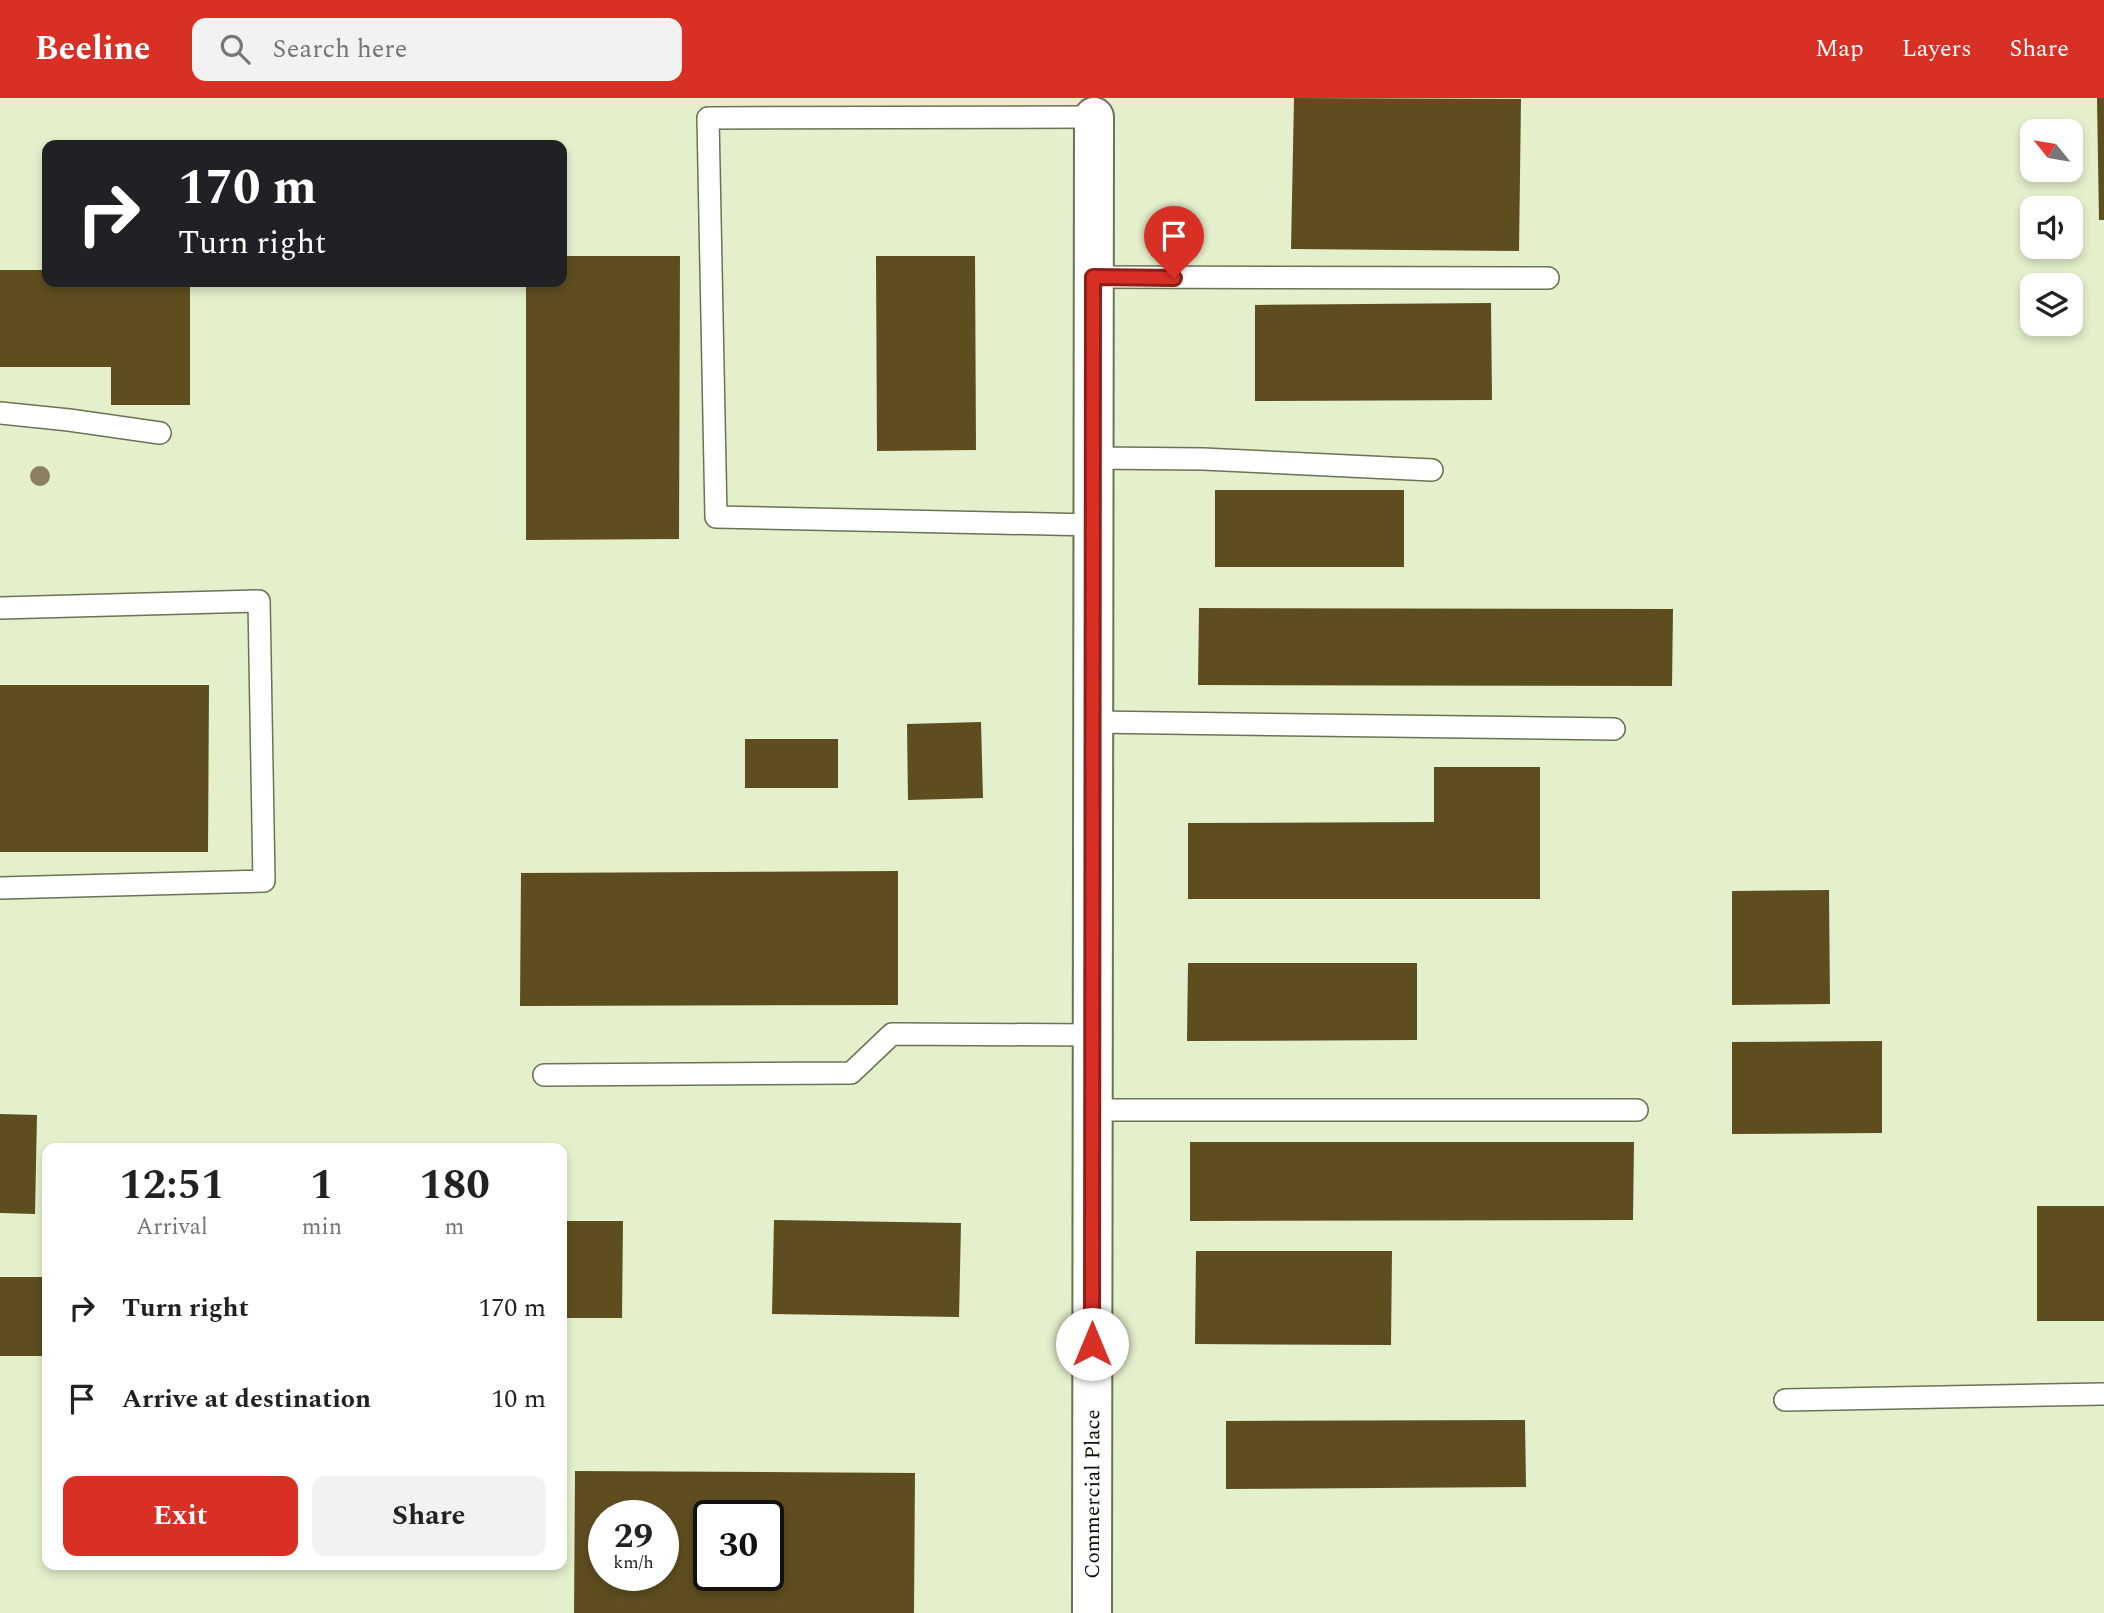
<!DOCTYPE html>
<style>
:root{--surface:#fff;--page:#f2f2f2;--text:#222;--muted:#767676;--accent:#d93025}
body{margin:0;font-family:Spectral,serif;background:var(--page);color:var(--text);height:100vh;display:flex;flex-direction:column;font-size:26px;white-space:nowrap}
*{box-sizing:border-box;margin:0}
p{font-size:23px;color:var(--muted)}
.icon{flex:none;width:38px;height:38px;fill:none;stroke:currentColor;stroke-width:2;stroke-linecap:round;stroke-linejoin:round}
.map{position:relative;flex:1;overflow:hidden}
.panel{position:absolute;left:42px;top:1045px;width:525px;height:427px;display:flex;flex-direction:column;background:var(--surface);border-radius:14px;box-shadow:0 4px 10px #0003}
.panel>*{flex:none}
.guide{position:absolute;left:42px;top:42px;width:525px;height:147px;border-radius:14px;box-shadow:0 4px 10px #0003;background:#202124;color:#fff;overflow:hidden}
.needle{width:46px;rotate:300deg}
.tools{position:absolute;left:2020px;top:21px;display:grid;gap:14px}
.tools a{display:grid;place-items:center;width:63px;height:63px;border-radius:14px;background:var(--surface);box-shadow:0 4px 10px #0003;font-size:35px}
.speed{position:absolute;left:588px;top:1402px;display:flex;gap:14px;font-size:35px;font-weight:700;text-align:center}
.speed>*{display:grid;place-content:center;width:91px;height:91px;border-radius:50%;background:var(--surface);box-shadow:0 4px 10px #0003;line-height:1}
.speed small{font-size:18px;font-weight:400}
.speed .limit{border:4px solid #111;border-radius:10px;background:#fff;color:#111}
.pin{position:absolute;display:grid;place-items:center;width:60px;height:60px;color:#fff;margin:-72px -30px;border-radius:50% 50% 50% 0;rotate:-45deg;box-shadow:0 0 7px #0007}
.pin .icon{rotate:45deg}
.me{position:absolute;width:77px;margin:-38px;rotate:0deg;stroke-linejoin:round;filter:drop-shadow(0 0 5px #0008)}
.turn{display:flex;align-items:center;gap:24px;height:147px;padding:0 21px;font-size:32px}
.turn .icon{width:91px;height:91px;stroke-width:2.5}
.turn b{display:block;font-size:49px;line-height:60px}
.eta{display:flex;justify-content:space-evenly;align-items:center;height:119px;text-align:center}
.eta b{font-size:42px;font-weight:700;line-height:49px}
.primary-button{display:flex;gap:14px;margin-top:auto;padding:14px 21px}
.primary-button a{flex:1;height:80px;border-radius:14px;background:var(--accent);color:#fff;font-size:28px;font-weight:700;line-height:80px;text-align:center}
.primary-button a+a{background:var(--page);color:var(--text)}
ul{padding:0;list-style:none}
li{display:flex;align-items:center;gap:21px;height:91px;padding:0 21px}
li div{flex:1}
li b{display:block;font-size:26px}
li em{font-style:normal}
header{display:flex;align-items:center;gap:42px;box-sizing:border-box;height:98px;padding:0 35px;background:var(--accent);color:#fff}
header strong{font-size:33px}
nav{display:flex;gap:38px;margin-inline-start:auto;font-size:24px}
.search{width:490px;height:63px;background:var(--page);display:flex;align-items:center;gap:18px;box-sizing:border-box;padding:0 24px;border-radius:14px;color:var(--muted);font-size:26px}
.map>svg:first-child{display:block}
</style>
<header>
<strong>Beeline</strong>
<div class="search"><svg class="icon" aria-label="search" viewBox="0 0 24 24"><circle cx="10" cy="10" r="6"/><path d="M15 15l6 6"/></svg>Search here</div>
<nav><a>Map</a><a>Layers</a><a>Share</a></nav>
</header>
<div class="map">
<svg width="2104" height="1515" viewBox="0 0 2104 1515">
<rect width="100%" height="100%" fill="#e4efcc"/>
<!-- building -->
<g fill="#5e4e1f" fill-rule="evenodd">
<path d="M1294,0L1521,1L1519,153L1291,151Z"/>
<path d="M2097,0H2104V122H2099Z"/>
<path d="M562,158H680L679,441L526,442V184H562Z"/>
<path d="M876,158H975L976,352L877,353Z"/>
<path d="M0,172H47V184H190V307H111V269H0Z"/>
<path d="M1491,205L1492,302L1255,303V207Z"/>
<rect x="1215" y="392" width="189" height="77"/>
<path d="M1199,510L1673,511L1672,588L1198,587Z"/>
<path d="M0,587H209L208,754H0Z"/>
<path d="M981,624L983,700L908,702L907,626Z"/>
<rect x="745" y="641" width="93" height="49"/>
<path d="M1434,669H1540V801H1188V725L1434,724Z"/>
<path d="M898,773V907L520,908L521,775Z"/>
<path d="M1829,792L1830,906L1732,907V793Z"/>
<path d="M1188,865H1417V942L1187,943Z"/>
<path d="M1882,943V1035L1732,1036V944Z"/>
<path d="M0,1016L37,1017L35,1116L0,1115Z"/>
<path d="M1190,1044H1634L1633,1122L1190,1123Z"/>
<rect x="2037" y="1108" width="67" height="115"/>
<path d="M774,1122L961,1125L959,1219L772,1216Z"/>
<path d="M562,1123H623L622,1220H562Z"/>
<path d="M1196,1153H1392L1391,1247L1195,1246Z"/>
<rect x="0" y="1179" width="47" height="79"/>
<path d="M1525,1322L1526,1389L1226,1391V1323Z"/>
<path d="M575,1373L915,1375L914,1515H574ZM604,1418H663V1477H604ZM709,1418H768V1477H709Z"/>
</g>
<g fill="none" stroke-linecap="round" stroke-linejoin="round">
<defs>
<g id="lane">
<path d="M1093,179L1548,180"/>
<path d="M0,315L69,322L160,335"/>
<path d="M1093,360L1203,361L1432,372"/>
<path d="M1093,427L716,419L708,20L1094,19"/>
<path d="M0,510L259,503L264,783L0,790"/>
<path d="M1093,624L1614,631"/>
<path d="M544,977L851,975L892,936L1093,937"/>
<path d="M1093,1012H1637"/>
<path d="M1785,1302L2104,1296"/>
</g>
<g id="street">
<path id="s1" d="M1092,1515L1094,19"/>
</g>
</defs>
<!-- lane casing -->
<use href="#lane" stroke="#6a7355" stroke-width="24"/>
<!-- street casing -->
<use href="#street" stroke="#6a7355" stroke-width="42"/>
<!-- lane -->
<use href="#lane" stroke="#fff" stroke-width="21"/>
<!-- street -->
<use href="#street" stroke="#fff" stroke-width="38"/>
</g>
<!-- trees -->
<circle fill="#8b8061" cx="40" cy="378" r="10"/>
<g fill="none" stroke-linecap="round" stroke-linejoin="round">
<defs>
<path id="route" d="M1092,1246L1093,179L1174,180"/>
</defs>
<!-- route casing -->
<use href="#route" stroke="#8d1f18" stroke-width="18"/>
<!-- route -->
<use href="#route" stroke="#d93025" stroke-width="12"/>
</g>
<g text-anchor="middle" stroke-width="7" stroke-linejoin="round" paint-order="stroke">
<!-- street labels -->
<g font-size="21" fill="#0f1207" stroke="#fff">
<text dy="7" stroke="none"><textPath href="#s1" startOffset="119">Commercial Place</textPath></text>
</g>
</g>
</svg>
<div class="tools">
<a><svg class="needle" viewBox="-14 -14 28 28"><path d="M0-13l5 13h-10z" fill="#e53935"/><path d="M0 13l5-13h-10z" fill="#767676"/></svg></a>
<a><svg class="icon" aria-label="sound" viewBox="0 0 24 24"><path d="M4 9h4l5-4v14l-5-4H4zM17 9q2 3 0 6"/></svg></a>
<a><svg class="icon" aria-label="layers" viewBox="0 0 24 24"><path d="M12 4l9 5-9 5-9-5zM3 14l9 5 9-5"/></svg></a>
</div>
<div class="speed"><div>29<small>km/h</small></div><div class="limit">30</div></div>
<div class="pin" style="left:1174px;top:180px;background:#d93025"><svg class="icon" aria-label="arrive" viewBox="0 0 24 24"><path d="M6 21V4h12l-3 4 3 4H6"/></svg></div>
<svg class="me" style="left:1092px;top:1246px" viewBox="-20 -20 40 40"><circle r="19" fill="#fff"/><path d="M0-13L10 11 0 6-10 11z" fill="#d93025"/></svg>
<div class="guide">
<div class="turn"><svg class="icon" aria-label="right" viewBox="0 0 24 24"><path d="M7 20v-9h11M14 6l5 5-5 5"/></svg><div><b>170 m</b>Turn right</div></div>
</div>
<section class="panel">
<div class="eta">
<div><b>12:51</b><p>Arrival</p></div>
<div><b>1</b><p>min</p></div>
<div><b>180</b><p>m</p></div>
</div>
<ul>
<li><svg class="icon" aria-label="right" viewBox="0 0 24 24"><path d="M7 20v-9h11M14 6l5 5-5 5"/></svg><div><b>Turn right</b></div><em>170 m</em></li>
<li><svg class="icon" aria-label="arrive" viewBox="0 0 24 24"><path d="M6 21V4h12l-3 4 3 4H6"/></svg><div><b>Arrive at destination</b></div><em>10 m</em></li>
</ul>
<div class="primary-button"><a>Exit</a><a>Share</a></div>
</section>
</div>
